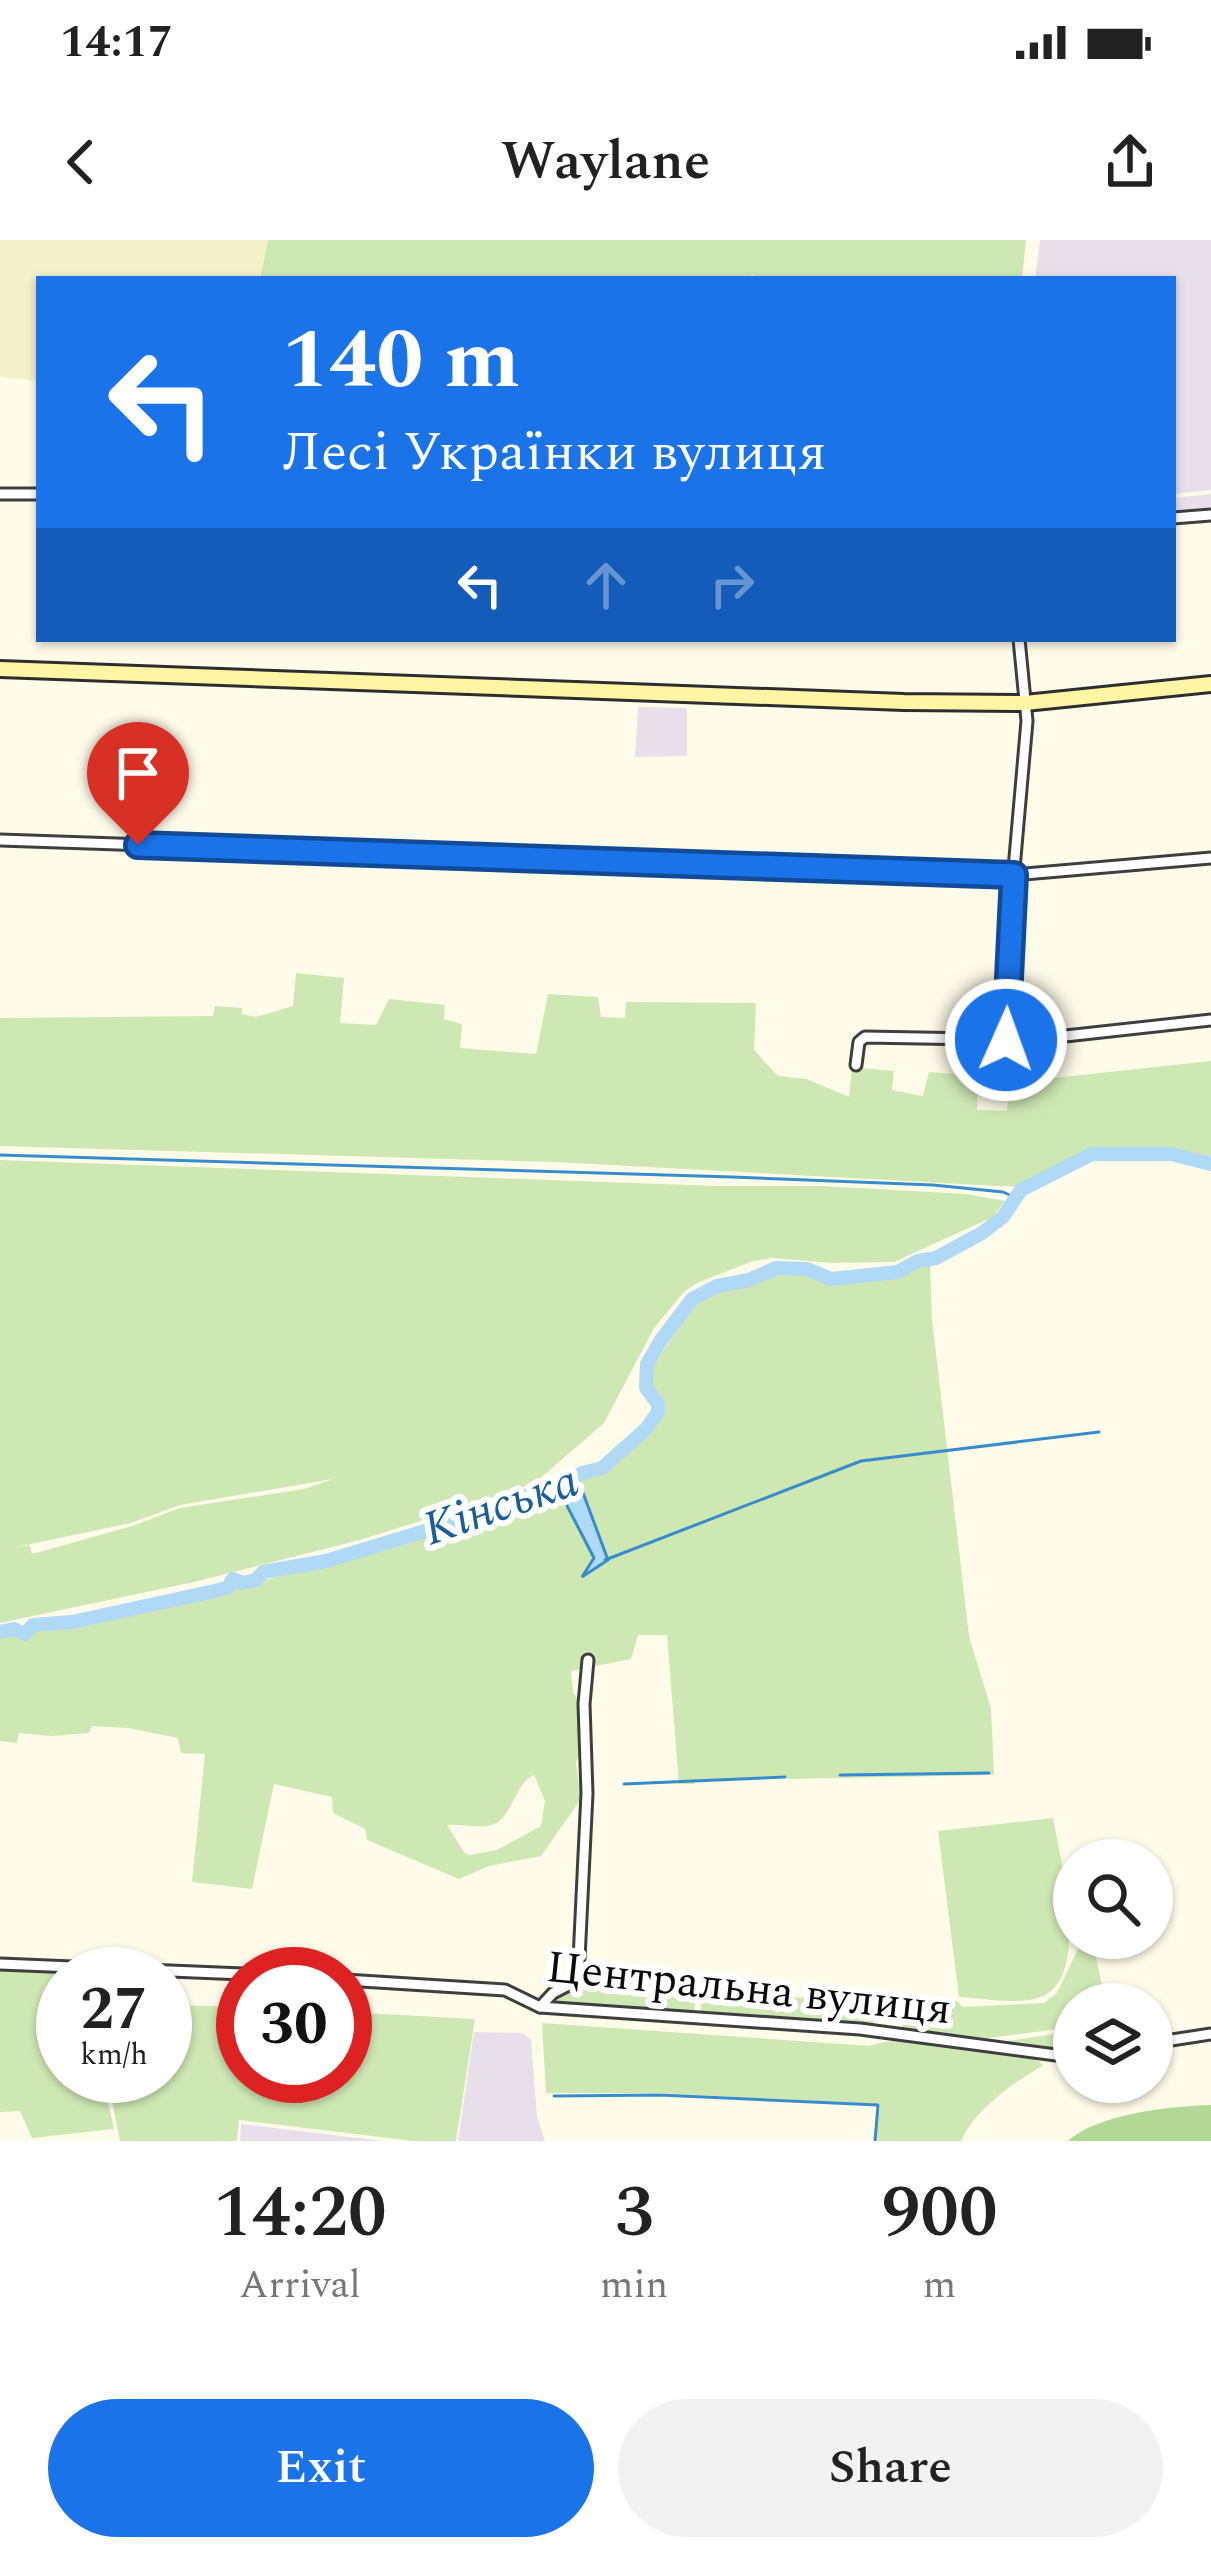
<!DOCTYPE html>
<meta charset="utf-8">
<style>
:root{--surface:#fff;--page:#f2f2f2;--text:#222;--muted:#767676;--accent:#1a73e8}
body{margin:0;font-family:Spectral,serif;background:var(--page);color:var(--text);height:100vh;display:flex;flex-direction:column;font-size:45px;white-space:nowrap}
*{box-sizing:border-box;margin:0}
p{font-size:39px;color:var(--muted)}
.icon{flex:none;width:66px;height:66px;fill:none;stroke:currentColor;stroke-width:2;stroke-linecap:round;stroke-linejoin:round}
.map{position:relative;height:1901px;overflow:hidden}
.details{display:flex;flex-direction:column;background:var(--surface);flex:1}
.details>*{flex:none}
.top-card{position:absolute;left:36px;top:36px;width:1140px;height:366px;border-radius:0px;box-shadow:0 3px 9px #0004;background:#1a73e8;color:#fff;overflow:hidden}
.buttons{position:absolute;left:1053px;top:1599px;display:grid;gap:24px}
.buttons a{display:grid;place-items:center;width:120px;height:120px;border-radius:50%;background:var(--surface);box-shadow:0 3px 9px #0004;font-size:60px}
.speed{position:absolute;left:36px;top:1707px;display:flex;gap:24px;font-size:60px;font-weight:700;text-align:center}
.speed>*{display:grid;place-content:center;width:156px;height:156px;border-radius:50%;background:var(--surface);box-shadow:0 3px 9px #0004;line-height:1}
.speed small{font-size:30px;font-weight:400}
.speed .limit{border:18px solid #d22;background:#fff;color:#111}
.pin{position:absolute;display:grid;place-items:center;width:102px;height:102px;color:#fff;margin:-123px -51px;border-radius:50% 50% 50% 0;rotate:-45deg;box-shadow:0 0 12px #0007}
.pin .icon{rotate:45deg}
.me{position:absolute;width:132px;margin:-66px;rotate:2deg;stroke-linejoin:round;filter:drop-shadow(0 0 9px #0008)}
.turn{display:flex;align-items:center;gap:42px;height:252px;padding:0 48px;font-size:54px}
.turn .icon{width:156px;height:156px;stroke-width:2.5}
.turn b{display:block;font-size:84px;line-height:102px}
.lanes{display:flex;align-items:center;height:114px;padding:0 48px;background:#0003;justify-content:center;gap:60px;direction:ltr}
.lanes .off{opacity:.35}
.eta{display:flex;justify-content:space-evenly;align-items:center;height:204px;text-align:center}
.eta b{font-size:72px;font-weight:600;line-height:84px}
.primary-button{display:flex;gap:24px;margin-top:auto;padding:24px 48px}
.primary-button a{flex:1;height:138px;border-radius:72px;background:var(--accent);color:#fff;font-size:48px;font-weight:600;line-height:138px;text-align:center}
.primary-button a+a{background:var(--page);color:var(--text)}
.status{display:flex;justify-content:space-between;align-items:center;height:84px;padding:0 60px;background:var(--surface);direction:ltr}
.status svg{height:33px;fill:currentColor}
header{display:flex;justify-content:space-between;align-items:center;height:156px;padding:0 48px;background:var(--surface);font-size:54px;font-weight:600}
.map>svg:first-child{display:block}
</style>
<div class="status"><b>14:17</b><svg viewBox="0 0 49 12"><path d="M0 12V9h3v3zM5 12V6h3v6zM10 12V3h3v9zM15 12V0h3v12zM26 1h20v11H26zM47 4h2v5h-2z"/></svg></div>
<header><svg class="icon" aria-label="back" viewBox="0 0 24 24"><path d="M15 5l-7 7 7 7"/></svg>Waylane<svg class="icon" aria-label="share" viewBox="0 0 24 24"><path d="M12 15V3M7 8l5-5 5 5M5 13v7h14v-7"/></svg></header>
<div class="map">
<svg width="1211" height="1901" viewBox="0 0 1211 1901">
<rect width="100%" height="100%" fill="#fffbe9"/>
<!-- industrial -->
<g fill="#e9dfea">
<path d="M1040,0H1211V250L1173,254V39H1035Z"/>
<path d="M1211,254V275L1173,278V258Z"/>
<path d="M638,467L687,468V516L635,517Z"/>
<path d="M474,1792L522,1793L531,1800L537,1877L545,1901H458Z"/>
<path d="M241,1884L383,1901H240Z"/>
</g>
<!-- farmland -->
<path fill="#f3f1ca" d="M0,0H268L260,39H39V141L0,137Z"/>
<!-- green -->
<g fill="#cee8b4" fill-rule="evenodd">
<path d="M268,0H1026L1022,39H771L751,35L750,39H260Z"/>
<path d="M296,733L344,738L340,783L376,785L389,759L445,765L444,779L462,784L460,808L536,814L548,754L598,757L601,777L625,778L626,762L756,763L754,810L778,836L807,839L849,857L852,827L894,831L892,850L923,856L929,832L978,836L977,870L1007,871L1008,858L1028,855L1034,840L1211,821V919L1162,908H1100L1017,947L555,922L0,906V778L213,776L215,766L242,768V774L256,777L293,766Z"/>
<path d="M0,920L717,946H822L966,954L1005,961L993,977L894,1022L831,1023L773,1018L753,1021L697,1043L684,1052L654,1088L604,1183L537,1241L512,1252L360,1300L194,1342L0,1383ZM333,1239L304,1249L180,1268L132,1286L32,1314L30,1305L12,1308L131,1283L180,1265Z"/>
<path d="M930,1023L932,1079L969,1396L991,1469L994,1535L788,1539L785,1536L695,1540L694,1544H679L667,1395H638L631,1419L571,1431L573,1452L582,1466L578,1498L581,1509L576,1523L581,1559L541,1616L489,1626L459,1639L367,1600L365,1589L333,1573L332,1557L274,1544L252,1649L192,1642L205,1514L181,1513L178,1498L128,1488L92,1486L89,1493L52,1496L19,1493L17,1503L0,1501V1398C140,1375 276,1338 412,1300C457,1288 508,1260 552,1254L545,1261L543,1271L563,1262L568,1267L593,1318L583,1338L609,1321L578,1238C584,1236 591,1236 597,1234C620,1227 660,1186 662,1162L647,1142L648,1133L700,1056L752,1043L771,1032L806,1033L827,1044L859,1038L881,1039ZM534,1535L545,1561L541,1586L497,1610L469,1615L464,1612L447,1585C460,1584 475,1588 488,1586C513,1582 513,1544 534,1535Z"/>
<path d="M1053,1578C1060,1618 1091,1734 1043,1756C1020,1766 984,1758 959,1757L938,1591Z"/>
<path d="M1083,1698H1092L1106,1764H1074V1787L988,1798L903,1789L900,1759L957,1761L962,1767L1044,1763L1057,1753Z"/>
<path d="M0,1728L91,1729L94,1734H63V1836H102L114,1889L32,1898L20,1871L0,1872Z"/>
<path d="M582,1741L694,1745L695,1773L551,1764L557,1754Z"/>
<path d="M702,1756L895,1759L897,1778L854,1786L700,1774Z"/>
<path d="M165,1765L243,1767V1836H345V1772L475,1779L456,1901H413L239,1880L237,1901H120L107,1836H165Z"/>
<path d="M542,1783L870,1806C913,1791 988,1810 1035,1816L1043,1826C1013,1842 975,1870 961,1901H876L878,1864L659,1853H546Z"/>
<path d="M1074,1791V1810L1056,1811L1002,1802Z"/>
</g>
<!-- forest -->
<path fill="#b1d894" d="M1211,1865V1901H1068C1096,1874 1172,1866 1211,1865Z"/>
<!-- water -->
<path fill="#afd9f5" stroke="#378dcb" stroke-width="3" d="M576,1234L608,1320L582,1337L594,1318L563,1258L544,1270L554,1255L549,1248L563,1244Z"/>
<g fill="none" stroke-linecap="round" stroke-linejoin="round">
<!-- stream -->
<g stroke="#378dcb" stroke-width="3">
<path d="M0,915L732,937L933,945L1003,952L1014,957"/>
<path d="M605,1320L861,1221L1099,1192"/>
<path d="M840,1535L989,1533"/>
<path d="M624,1544L785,1537"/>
<path d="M554,1856L660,1855L878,1865L875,1901"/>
</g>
<!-- river -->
<path stroke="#afd9f5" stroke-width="14" d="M0,1392L14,1389L25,1394L33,1385L72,1382L219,1350L228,1347L233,1339L242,1343L256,1340L263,1332L326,1321L438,1287L454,1278L483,1274L524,1256L555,1249L582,1233L602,1228L646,1189L658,1172V1164L646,1148L647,1124L661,1100L692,1059L717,1046L749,1040L776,1028L807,1029L831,1039L898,1032L918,1021L936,1018L982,993L1003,977L1021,950L1092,914H1171L1211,924"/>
<defs>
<g id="minor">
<path d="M0,254H39"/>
<path d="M1173,278L1211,275"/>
<path d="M0,600L1014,635L1211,618"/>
<path d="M1006,800L1011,663L1027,481L1019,399"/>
<path d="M856,825L859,802L865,797L1029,800L1211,780"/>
<path d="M0,1724L243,1734"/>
<path d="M345,1740L505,1750L540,1767L860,1789L1056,1815L1074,1813"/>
<path d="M540,1767L553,1753L578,1740L587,1553L584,1464L588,1420"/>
<path d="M1152,1803L1211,1794"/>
</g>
<path id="secondary" d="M0,429L904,462L1025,463L1211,444"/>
</defs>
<!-- minor casing -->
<use href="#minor" stroke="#3e3e3e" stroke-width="15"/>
<!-- secondary casing -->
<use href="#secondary" stroke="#2d2d2d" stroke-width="20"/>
<!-- minor -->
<use href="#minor" stroke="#fff" stroke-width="9"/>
<!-- secondary -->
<use href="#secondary" stroke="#fef6a5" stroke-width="14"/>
</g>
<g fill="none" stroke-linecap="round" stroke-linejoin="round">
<defs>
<path id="route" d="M138,605L1014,635L1006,800"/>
</defs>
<!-- route casing -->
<use href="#route" stroke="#114b97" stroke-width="30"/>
<!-- route -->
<use href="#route" stroke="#1a73e8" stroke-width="21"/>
</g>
<g text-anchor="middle" stroke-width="12" stroke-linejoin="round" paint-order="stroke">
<!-- street labels -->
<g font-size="45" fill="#0b0b0b" stroke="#fff">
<text transform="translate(749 1746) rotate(6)" y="16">Центральна вулиця</text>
</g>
<!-- water labels -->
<g font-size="48" font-style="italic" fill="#175e9a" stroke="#fff">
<text transform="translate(500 1263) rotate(-19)" y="17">Кінська</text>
</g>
</g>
</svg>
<div class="buttons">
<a><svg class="icon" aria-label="search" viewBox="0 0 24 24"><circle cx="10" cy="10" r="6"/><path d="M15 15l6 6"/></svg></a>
<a><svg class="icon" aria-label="layers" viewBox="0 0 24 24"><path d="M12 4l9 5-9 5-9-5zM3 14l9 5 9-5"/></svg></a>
</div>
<div class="speed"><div>27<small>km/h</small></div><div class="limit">30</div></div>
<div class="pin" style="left:138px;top:605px;background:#d93025"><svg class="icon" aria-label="arrive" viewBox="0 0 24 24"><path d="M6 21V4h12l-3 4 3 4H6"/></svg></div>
<svg class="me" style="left:1006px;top:800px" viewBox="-20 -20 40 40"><circle r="17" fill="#1a73e8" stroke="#fff" stroke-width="3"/><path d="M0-11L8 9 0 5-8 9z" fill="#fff"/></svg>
<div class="top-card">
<div class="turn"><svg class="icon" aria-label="left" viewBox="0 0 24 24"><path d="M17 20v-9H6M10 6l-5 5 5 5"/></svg><div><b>140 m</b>Лесі Українки вулиця</div></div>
<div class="lanes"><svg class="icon" aria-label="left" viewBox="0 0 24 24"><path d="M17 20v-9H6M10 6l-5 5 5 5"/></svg><svg class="icon off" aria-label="ahead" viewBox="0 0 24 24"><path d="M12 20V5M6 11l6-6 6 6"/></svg><svg class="icon off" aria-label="right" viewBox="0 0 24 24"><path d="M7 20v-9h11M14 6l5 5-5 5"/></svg></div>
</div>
</div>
<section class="details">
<div class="eta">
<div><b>14:20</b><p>Arrival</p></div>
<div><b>3</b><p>min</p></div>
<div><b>900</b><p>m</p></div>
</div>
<div class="primary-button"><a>Exit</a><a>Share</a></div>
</section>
